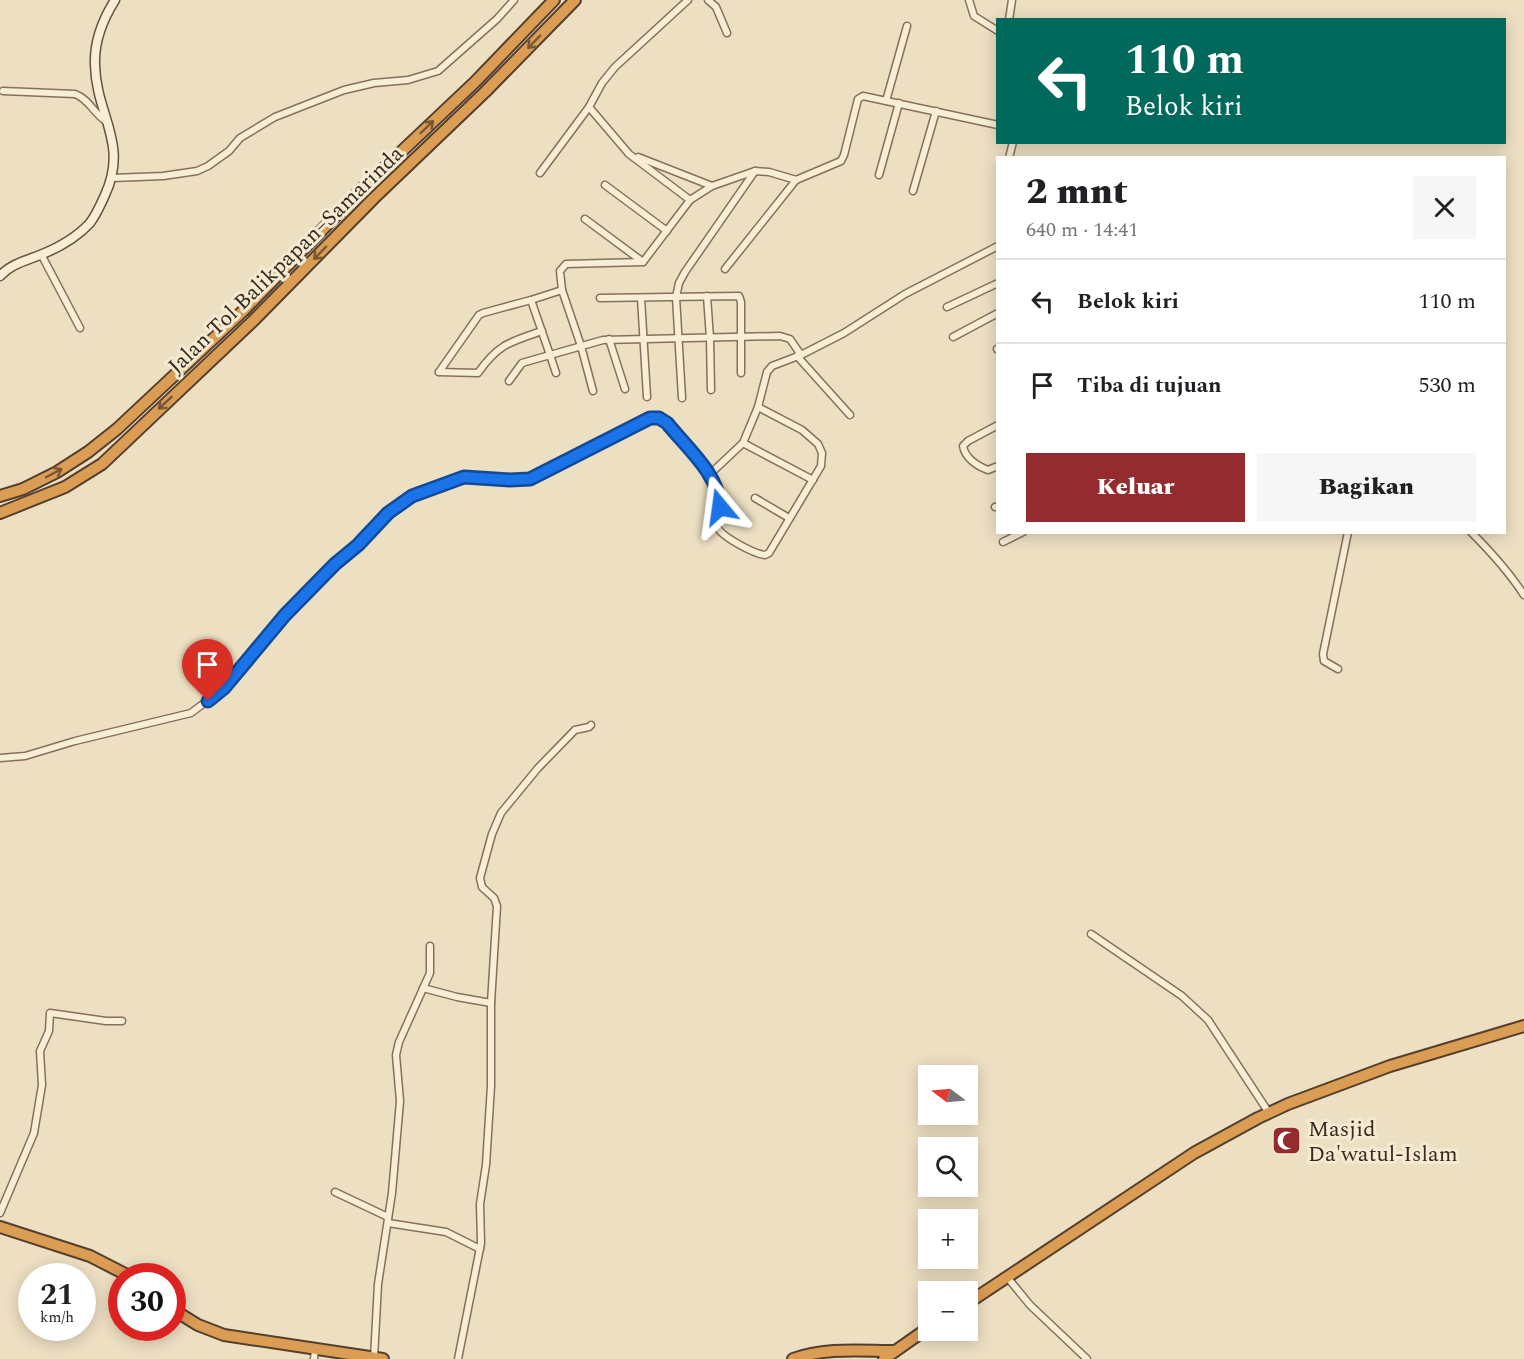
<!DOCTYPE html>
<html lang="id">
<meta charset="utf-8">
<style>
:root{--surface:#fff;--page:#f6f6f6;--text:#202124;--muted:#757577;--line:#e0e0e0;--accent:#942b2f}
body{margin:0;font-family:Spectral,serif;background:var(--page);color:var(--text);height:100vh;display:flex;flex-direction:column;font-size:22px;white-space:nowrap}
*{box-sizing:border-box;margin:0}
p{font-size:20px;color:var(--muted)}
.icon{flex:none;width:33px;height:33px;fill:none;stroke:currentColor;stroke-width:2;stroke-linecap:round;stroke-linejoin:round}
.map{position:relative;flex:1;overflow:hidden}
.panel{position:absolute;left:996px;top:156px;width:510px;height:378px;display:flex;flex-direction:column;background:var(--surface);border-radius:0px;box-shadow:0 3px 15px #0003}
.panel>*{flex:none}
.guide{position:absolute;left:996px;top:18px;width:510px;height:126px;border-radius:0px;box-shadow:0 3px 15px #0003;background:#00695c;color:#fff;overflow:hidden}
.needle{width:39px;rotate:286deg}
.tools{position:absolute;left:918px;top:1065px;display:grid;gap:12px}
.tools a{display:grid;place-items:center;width:60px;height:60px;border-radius:0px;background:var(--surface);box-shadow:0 3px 15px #0003;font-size:30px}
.speed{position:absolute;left:18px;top:1263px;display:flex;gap:12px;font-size:30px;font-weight:700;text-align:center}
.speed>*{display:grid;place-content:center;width:78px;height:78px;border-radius:50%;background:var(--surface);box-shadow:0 3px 15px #0003;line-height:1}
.speed small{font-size:15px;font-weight:400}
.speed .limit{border:9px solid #d22;background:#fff;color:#111}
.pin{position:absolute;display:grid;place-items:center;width:51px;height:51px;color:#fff;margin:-62px -26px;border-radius:50% 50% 50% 0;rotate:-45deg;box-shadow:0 0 6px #0007}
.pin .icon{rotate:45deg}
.me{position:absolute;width:66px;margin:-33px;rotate:344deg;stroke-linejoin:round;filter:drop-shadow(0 0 4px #0008)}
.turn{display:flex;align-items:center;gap:21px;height:126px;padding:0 30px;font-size:27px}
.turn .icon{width:78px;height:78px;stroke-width:2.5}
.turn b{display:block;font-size:42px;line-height:51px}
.round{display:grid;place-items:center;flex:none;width:63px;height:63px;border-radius:0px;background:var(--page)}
.head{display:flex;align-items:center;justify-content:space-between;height:102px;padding:0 30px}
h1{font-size:36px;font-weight:800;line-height:45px}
.cta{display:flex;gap:12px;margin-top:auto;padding:12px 30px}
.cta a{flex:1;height:69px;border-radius:0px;background:var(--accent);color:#fff;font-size:24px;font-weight:800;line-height:69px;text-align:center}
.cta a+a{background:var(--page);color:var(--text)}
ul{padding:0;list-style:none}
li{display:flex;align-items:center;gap:18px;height:84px;padding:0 30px;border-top:2px solid var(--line)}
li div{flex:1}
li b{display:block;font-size:22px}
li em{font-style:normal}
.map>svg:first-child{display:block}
</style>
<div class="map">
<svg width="1524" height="1359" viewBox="0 0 1524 1359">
<rect width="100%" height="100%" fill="#eddfc2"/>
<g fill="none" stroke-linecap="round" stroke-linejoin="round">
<defs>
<g id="street">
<path d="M688,0L615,67L602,83L589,107L629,154L690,200"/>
<path d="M708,0L716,7L727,33"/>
<path d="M969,0L974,16L998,31"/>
<path d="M1009,20L1012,0"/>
<path d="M3,91L75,94C89,99 94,114 107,122"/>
<path d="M886,101L907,26"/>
<path d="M638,157L712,186"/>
<path d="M1009,158L1013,142"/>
<path d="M540,173L589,107"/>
<path d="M879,175L899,103"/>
<path d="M112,178L163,176L197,171L208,166L229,151L240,138L275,117L344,90L374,83L408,80L438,71L497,19L514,0"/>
<path d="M605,185L667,231"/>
<path d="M913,191L936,111"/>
<path d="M585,219L643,262"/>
<path d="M41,254L80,328"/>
<path d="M725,269L796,180"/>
<path d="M562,290L560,271L566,264L643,262L690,200L712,186L755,171L769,172L796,180L841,161L844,155L858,99L863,96L998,125"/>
<path d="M707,296L710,338L711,390"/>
<path d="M600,298L739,296L741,302V373"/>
<path d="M641,298L647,397"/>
<path d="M531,300L562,290L581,346L593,391"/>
<path d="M947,307L998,283"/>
<path d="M953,337L998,313"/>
<path d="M609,339L625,389"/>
<path d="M997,349H998"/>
<path d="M797,356L850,415"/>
<path d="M439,372L479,315L483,313L531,300L550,355L603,340L780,336L790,339L801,355"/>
<path d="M439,372L478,373C498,344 510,342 542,331"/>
<path d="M509,381L522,363L550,355L556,373"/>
<path d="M682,398L676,297L679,283L685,272L755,171"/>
<path d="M998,425L968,441L963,446C965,458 977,466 988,470L998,466"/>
<path d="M743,443L813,480"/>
<path d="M709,475L743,443L758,407L767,372L772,366L801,355L844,333L905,294L998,246"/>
<path d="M755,498L789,518"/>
<path d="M995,507L998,506"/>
<path d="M1471,532C1491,552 1509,572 1524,595"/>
<path d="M1003,542L1023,532"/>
<path d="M1338,669L1324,661L1323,654L1348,532"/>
<path d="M0,758L25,756L75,741L191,713L224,688L285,615L335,564L358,545L389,513L412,496L464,477L510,480L530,479L596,444L650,418H659L667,423C682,442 703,462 715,484C720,495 721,505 718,516C717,517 715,523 716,524C718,536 755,554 765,555L769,553L821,466L822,453L818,444L802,430L758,407"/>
<path d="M1091,934L1182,996L1208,1020L1269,1113"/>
<path d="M423,988L457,997L491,1003"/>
<path d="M335,1192L388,1217"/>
<path d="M0,1213L34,1133L42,1085L40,1051L49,1031L50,1013L106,1021H122"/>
<path d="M388,1223L446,1232L480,1249"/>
<path d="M1007,1277L1030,1305L1087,1359"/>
<path d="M374,1358L378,1284L392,1193L400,1101L396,1055L399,1042L430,973V946"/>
<path d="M314,1359L315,1349"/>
<path d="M458,1359L481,1243L480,1204L486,1165L491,1086V1003L497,906L494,898L482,887L480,878L492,834L501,813L538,768L575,730L589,727L591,725"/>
</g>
<path id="secondary" d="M0,276C11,264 25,261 40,255C58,248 77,237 90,223C96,215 101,204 105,195C129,143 96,115 95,65C94,42 103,19 115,0"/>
<g id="highway">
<path d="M0,496L23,489L57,472L88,452L117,429L243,311L364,187L475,82L554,0"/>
<path d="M0,513L65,487L102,464L253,321L374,198L485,92L575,0"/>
<path d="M0,1227L90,1256L129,1276"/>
<path d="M968,1303L1194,1153L1258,1118L1288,1104L1390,1066L1524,1026"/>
<path d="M172,1309L198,1325L224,1335L383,1359"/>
<path d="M793,1359C826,1347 861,1351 895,1351"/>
<path d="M884,1359L928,1328"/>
</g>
</defs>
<!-- street casing -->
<use href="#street" stroke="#86705a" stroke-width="9"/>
<!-- secondary casing -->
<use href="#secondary" stroke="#68523d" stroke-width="11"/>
<!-- highway casing -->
<use href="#highway" stroke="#543f2e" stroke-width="14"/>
<!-- street -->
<use href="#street" stroke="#f8edd5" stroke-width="6"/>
<!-- secondary -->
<use href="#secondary" stroke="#f8edd5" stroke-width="8"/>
<!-- highway -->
<use href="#highway" stroke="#db9c54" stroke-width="10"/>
</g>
<!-- one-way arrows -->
<defs><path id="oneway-shaft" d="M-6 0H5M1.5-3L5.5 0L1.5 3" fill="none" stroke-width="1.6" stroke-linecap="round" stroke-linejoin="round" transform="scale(1.5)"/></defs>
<g stroke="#795734">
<use href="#oneway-shaft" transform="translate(534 42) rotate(134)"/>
<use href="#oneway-shaft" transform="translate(427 127) rotate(-44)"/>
<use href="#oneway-shaft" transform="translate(320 253) rotate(134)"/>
<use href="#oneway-shaft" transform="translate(165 403) rotate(137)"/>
<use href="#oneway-shaft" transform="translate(54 473) rotate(-28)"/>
</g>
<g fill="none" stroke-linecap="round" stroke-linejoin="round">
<defs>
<path id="route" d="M208,701L224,688L285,615L335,564L358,545L388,513L412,496L464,477L510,480L530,479L650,418H659L667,423C686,447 719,474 720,507"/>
</defs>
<!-- route casing -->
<use href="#route" stroke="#114b97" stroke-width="15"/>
<!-- route -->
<use href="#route" stroke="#1a73e8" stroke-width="10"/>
</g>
<!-- icons -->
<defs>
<symbol id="mosque-square" viewBox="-11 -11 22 22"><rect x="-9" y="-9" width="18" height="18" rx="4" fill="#942b2f" stroke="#f5ead2"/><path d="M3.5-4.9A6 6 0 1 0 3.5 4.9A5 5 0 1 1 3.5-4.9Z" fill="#fff"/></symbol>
</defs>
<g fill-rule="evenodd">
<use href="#mosque-square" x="1270" y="1124" width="33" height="33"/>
</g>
<g text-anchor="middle" stroke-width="6" stroke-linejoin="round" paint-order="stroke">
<!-- street labels -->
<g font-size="22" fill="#37291e" stroke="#f5ead2">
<text transform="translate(285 259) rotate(-44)" y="8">Jalan Tol Balikpapan–Samarinda</text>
</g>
<!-- poi labels -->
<g font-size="22" fill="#37291e" stroke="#f5ead2" text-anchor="start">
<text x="1308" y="1136">Masjid<tspan x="1308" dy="25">Da'watul-Islam</tspan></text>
</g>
</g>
</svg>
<div class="tools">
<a><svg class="needle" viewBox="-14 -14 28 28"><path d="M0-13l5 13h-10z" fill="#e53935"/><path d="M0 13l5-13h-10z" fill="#757577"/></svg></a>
<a><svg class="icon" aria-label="search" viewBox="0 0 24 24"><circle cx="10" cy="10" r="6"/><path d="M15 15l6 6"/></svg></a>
<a>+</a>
<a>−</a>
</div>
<div class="speed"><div>21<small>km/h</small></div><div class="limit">30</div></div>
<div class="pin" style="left:208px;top:701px;background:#d93025"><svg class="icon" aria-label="arrive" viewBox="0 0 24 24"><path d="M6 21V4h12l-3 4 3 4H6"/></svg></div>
<svg class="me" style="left:720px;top:507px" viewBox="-20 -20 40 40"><path d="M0-17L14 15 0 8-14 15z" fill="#1a73e8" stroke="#fff" stroke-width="4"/></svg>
<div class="guide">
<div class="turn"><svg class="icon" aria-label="left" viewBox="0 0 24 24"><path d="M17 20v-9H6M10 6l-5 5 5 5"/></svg><div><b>110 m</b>Belok kiri</div></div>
</div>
<section class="panel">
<div class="head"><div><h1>2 mnt</h1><p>640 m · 14:41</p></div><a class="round"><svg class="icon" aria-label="close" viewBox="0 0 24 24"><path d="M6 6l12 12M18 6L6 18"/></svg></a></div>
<ul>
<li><svg class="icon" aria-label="left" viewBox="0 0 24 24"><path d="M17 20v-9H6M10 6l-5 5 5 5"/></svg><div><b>Belok kiri</b></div><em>110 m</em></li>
<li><svg class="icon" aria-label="arrive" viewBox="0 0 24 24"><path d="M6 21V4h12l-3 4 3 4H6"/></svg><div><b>Tiba di tujuan</b></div><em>530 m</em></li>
</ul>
<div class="cta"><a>Keluar</a><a>Bagikan</a></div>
</section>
</div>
